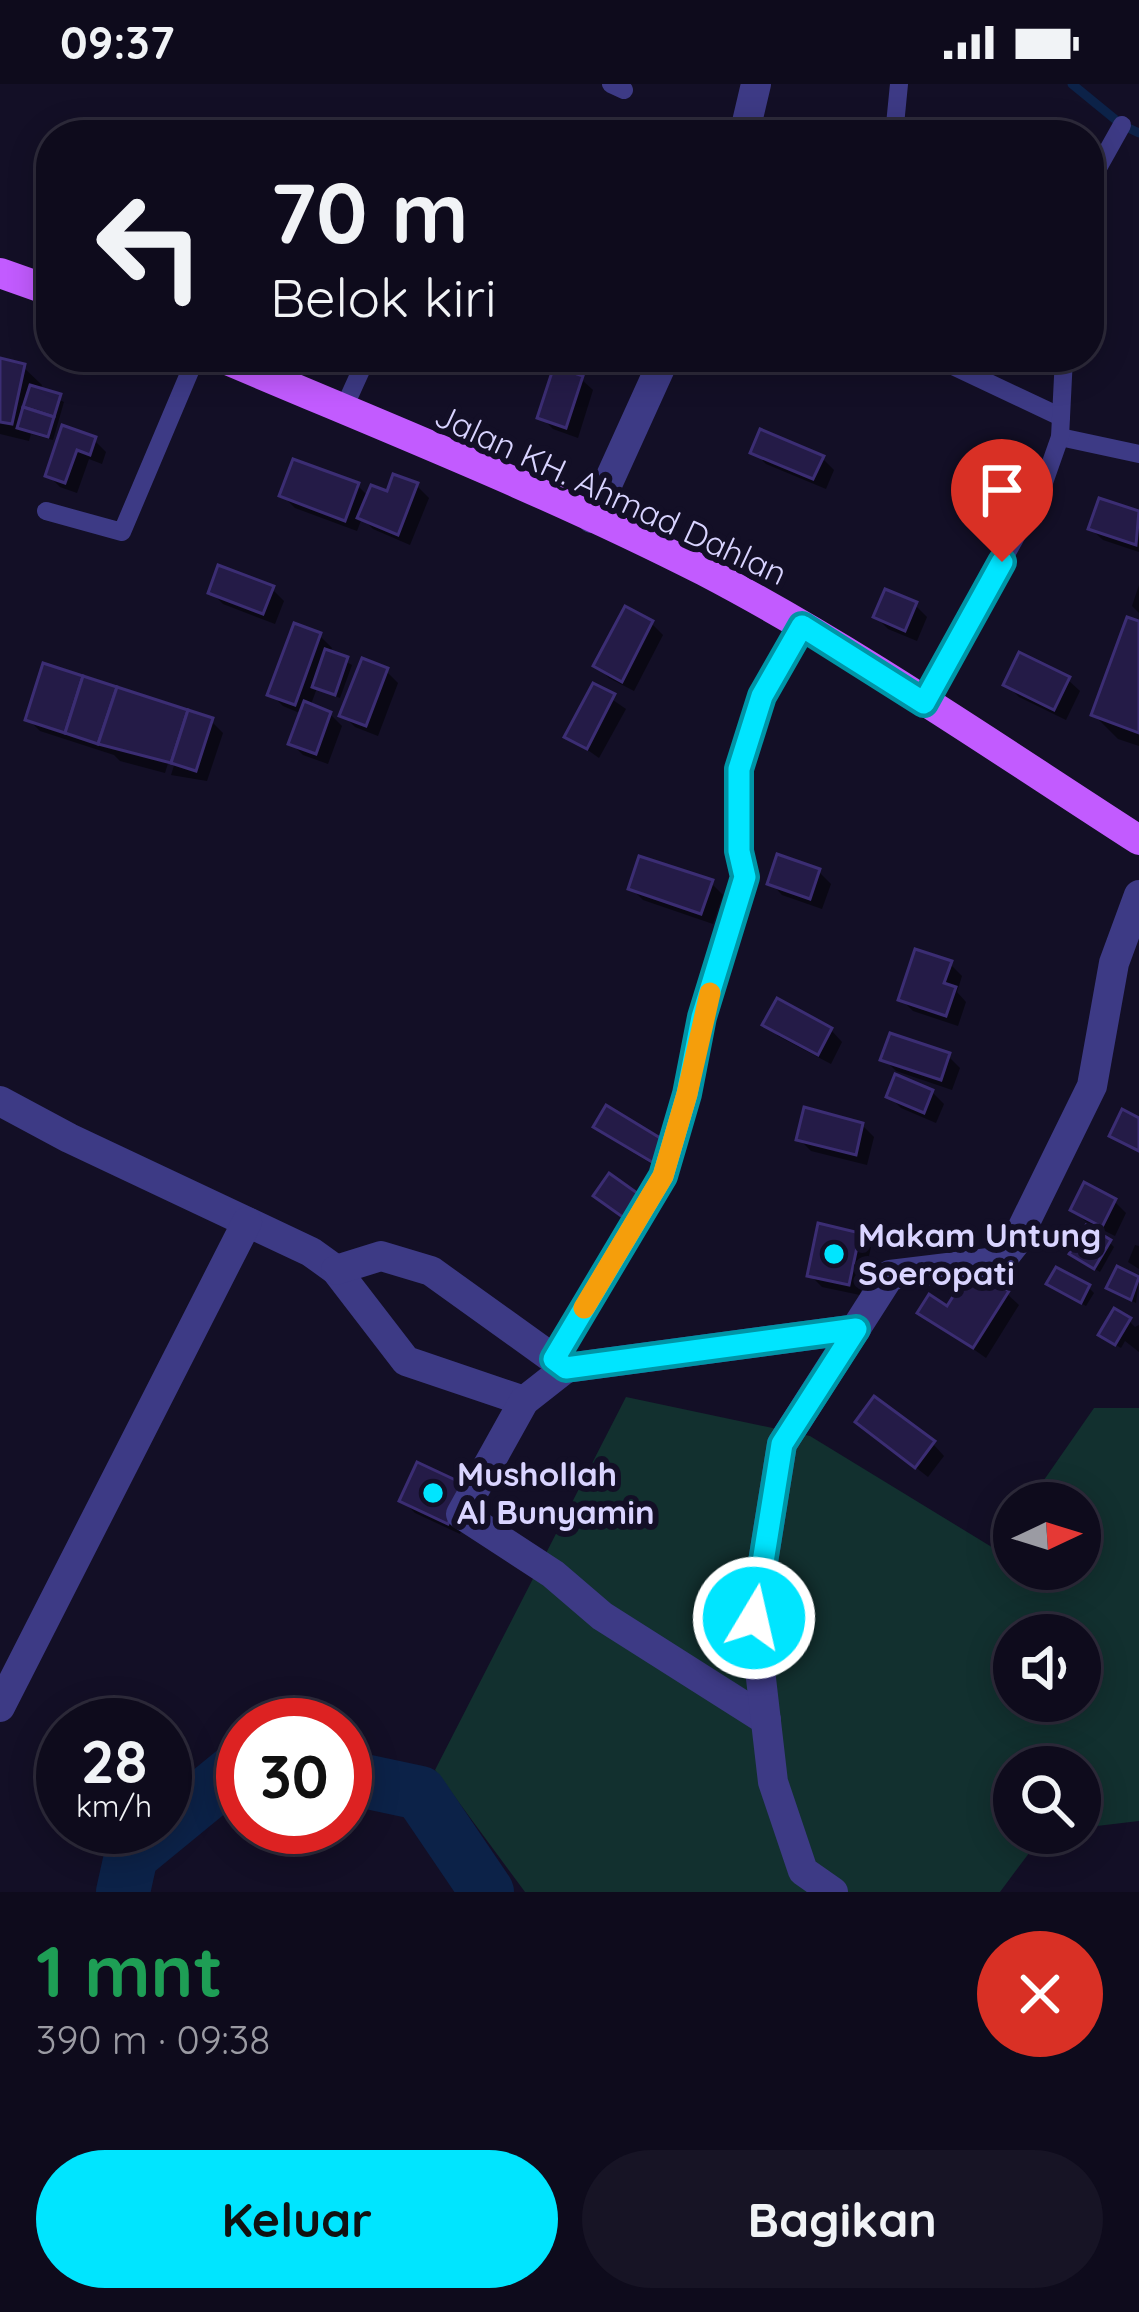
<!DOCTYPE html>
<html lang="id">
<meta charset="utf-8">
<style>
:root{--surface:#0e0b1c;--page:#171425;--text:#f1f3f6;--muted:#9b9ba3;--line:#2e2b3b;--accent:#00e5ff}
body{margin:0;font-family:Quicksand,sans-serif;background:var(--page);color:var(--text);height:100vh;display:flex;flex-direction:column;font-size:45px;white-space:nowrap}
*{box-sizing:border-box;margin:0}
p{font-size:39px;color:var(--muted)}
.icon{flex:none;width:66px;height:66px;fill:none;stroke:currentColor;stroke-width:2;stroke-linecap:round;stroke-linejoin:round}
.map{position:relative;height:1808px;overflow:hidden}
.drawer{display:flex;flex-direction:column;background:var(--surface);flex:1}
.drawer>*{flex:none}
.guide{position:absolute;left:36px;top:36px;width:1068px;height:252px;border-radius:48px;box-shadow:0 6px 30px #0003,0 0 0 3px var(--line);background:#0e0b1c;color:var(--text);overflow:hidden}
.needle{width:78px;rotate:86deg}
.buttons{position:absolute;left:993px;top:1398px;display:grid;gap:24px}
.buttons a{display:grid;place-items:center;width:108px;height:108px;border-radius:50%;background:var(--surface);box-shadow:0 6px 30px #0003,0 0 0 3px var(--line);font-size:60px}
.speed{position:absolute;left:36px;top:1614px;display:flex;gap:24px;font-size:60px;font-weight:700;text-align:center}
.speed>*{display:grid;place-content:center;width:156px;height:156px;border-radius:50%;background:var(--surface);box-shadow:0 6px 30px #0003,0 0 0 3px var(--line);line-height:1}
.speed small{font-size:30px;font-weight:400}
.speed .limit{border:18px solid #d22;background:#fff;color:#111}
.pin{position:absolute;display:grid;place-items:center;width:102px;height:102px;color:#fff;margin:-123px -51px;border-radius:50% 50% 50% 0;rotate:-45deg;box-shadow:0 0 12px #0007}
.pin .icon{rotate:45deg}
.me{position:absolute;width:132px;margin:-66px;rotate:9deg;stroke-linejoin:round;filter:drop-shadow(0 0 9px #0008)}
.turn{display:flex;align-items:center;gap:42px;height:252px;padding:0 36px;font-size:54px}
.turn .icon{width:156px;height:156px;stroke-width:2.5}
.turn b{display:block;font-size:84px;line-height:102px}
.round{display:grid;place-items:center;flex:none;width:126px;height:126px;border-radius:63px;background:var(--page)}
.headline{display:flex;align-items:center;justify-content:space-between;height:204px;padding:0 36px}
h1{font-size:72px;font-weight:800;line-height:90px;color:#1e9e55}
.button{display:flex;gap:24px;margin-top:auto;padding:24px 36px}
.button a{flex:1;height:138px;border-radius:72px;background:var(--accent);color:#111;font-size:48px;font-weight:800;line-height:138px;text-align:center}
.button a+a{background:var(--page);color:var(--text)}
.status{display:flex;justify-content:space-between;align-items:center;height:84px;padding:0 60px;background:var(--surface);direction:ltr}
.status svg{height:33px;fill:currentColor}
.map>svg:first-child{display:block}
</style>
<div class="status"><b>09:37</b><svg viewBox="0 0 49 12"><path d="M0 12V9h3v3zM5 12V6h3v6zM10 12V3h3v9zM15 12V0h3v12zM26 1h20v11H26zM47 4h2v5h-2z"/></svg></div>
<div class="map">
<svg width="1139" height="1808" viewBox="0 0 1139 1808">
<rect width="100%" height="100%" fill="#130f26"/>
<!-- green -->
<path fill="#12302f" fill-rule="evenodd" d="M626,1313L810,1352L995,1465L1014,1439V1485H1080V1419H1028L1094,1324H1139V1737L1080,1744V1683H1014V1749H1044L1000,1808H525L435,1686ZM1014,1551H1080V1617H1014Z"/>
<!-- shadow -->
<g fill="#0007">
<path d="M0,277L23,283L42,301L40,307L64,318L53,356L31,350L29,357L0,350Z"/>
<path d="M581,295L593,306L578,354L553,345L541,333Z"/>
<path d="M64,345L94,356L106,368L102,380L89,375L77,409L60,403L48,391Z"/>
<path d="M754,368L822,374L834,386L826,405L766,380Z"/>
<path d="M358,402L369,413L417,402L429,414L410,461L373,445L362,434L357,447L295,424L283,412Z"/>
<path d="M1100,418L1139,430V468L1103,456L1091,445Z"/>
<path d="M1139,501V529L1132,522Z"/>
<path d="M272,505L284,517L275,540L223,520L211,508Z"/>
<path d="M915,521L927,533L917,557L888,545L876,533Z"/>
<path d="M651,539L663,551L634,607L609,594L597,582Z"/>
<path d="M1139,540V662L1118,655L1094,631Z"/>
<path d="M320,552L332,564L330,569L352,581L340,614L317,604L310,623L330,630L342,642L328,680L303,671L291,659L302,630L283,622L271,610Z"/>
<path d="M386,587L398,599L378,652L355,643L343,631Z"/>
<path d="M1068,596L1080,607L1066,636L1019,613L1007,601Z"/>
<path d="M594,603L626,625L599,674L568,652Z"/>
<path d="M184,628L165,689L120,677L114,671L40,647L28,635Z"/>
<path d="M190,630L211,637L223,649L207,697L171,691Z"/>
<path d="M819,788L831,800L822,825L782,811L771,799Z"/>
<path d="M711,799L723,811L713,840L643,816L631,804Z"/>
<path d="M950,880L962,892L957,908L966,918L958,942L913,927L901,915Z"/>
<path d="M766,940L831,946L842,958L831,980L778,952Z"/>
<path d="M948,972L960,984L952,1006L896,987L884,975Z"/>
<path d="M932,1008L944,1020L936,1039L901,1024L889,1012Z"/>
<path d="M862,1041L874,1053L867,1081L811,1067L799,1055Z"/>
<path d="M597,1042L668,1062L680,1074L670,1091L609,1054Z"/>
<path d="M597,1112L645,1118L657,1130L644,1149Z"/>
<path d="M1114,1117L1126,1129L1115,1152L1085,1137L1073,1125Z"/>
<path d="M859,1151L871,1163L860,1211L822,1203L810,1191Z"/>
<path d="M1109,1158L1114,1163L1100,1188L1078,1175Z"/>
<path d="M1135,1161L1139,1162V1185L1128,1178Z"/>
<path d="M1118,1186L1139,1196L1136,1219L1115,1208Z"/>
<path d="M1089,1204L1094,1209L1086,1222L1055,1205Z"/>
<path d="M1007,1210L1019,1221L986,1274L921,1228L948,1226Z"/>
<path d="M1129,1237L1135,1243L1139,1241V1268L1125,1257L1121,1264L1107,1256Z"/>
<path d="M858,1338L933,1360L944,1372L928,1393Z"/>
<path d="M476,1415L460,1450L415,1429L403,1417Z"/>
</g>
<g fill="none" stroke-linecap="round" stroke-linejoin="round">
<!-- stream -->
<path stroke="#0c2248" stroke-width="9" d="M1072,0L1122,41L1139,49"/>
<!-- river -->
<g stroke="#0c2248" stroke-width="54">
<path d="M345,1693L420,1709L487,1808"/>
<path d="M123,1808L131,1772L243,1680"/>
</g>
</g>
<!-- building -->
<g fill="#241b47" stroke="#3b2d73" stroke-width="3">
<path d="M0,274L25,280L12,340L0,338Z"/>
<path d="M554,282L583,292L566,344L537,334Z"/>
<path d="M30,301L61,310L54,333L23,323Z"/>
<path d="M23,323L54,333L48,353L17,344Z"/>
<path d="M62,341L96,353L90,371L77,366L65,399L45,392Z"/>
<path d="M760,345L824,372L813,395L750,369Z"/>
<path d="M293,375L359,399L345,437L279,412Z"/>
<path d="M393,390L418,399L398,451L357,434L371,401L387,407Z"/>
<path d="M1099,414L1139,427L1136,461L1088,445Z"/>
<path d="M218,481L274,502L263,530L208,509Z"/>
<path d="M885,505L917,518L905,547L873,533Z"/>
<path d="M625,522L653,537L622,598L593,582Z"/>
<path d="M1127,533L1139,537V649L1091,631Z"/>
<path d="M294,539L321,549L295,621L267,611Z"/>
<path d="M325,565L348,573L335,611L312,603Z"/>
<path d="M1019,568L1070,593L1054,626L1003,601Z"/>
<path d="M362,574L388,584L366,642L339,632Z"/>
<path d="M43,579L83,592L65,649L25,636Z"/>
<path d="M83,592L117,603L98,660L65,649Z"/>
<path d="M593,599L615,610L587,665L564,653Z"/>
<path d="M117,603L188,626L171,679L98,660Z"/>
<path d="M304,617L331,628L316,670L288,660Z"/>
<path d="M188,626L213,634L196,687L171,679Z"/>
<path d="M777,770L820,785L810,815L767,800Z"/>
<path d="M639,772L713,796L701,830L628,805Z"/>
<path d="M915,865L952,877L944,899L956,903L946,932L898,916Z"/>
<path d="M777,914L832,944L818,971L762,941Z"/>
<path d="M890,949L950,969L941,996L880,976Z"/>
<path d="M895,990L933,1006L924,1029L886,1013Z"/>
<path d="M606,1021L670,1060L657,1081L593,1043Z"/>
<path d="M804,1023L863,1039L856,1071L796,1056Z"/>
<path d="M1122,1025L1139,1034V1067L1109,1052Z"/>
<path d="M609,1089L647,1116L631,1139L593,1112Z"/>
<path d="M1084,1098L1116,1115L1102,1143L1070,1126Z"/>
<path d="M818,1139L860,1149L849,1201L807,1192Z"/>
<path d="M1086,1141L1111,1156L1094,1185L1069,1170Z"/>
<path d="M1117,1182L1139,1193L1131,1216L1106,1204Z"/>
<path d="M1056,1183L1090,1201L1081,1219L1046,1200Z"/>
<path d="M971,1184L1009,1207L973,1264L917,1229L929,1210L947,1222Z"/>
<path d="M1114,1224L1131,1234L1115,1261L1098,1251Z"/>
<path d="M874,1312L935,1357L915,1384L855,1338Z"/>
<path d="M417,1378L466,1401L448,1440L399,1417Z"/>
</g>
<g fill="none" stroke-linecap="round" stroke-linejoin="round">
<!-- service -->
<g stroke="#3d3a85" stroke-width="18">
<path d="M611,0L624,6"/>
<path d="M894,51L899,0"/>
<path d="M1089,100L1122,41"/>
<path d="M934,273L1061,333"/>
<path d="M343,326L367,273"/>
<path d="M1060,353L1139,370"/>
<path d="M46,427L122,448L196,273"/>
<path d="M924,619L1041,407L1060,353L1064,273"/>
<path d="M554,1275L663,1092L687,1010L702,933L745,793L739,767V685L750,640L802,542"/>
</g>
<!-- minor -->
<g stroke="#3d3a85" stroke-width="30">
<path d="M744,51L756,0"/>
<path d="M592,434L665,273"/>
<path d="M0,1017L69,1054L311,1168L336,1186L406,1277L524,1317"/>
<path d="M336,1186L381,1172L431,1187L566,1284L856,1245"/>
<path d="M566,1284L524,1317L461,1430L553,1490L602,1532L766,1636"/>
<path d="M0,1623L247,1138"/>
<path d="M833,1808L803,1787L773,1698L754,1534L782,1360L890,1191L989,1179L1003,1174L1015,1159L1092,1002L1114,879L1139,811"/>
</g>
<!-- primary -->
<g stroke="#c25bff" stroke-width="30">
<path d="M0,189L51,207"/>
<path d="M220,273C382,342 547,407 704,487C855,566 996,664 1139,756"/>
</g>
</g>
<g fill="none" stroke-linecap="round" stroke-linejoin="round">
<defs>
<path id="route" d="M754,1534L782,1360L856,1245L566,1284L554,1275L663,1092L687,1010L702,933L745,793L739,767V685L762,612L802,542L924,619L1002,478"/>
</defs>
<!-- route casing -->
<use href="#route" stroke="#0095a6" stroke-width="30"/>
<!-- route -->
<use href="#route" stroke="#00e5ff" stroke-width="21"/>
<!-- slow -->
<path stroke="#f59e0b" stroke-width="21" d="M584,1224L663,1092L687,1010L710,909"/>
</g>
<!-- markers -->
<g fill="#00e5ff" stroke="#130f26" stroke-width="4.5">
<circle cx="834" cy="1170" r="12"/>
<circle cx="433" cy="1409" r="12"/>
</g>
<g text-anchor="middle" stroke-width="12" stroke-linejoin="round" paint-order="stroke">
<!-- street labels -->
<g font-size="33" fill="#d9d4ff" stroke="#130f26">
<text transform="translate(611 410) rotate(25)" y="12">Jalan KH. Ahmad Dahlan</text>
</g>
<!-- poi labels -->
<g font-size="33" font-weight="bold" fill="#d9d4ff" stroke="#130f26" text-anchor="start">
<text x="858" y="1163">Makam Untung<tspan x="858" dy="38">Soeropati</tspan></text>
<text x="457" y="1402">Mushollah<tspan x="457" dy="38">Al Bunyamin</tspan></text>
</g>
</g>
</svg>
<div class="buttons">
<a><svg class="needle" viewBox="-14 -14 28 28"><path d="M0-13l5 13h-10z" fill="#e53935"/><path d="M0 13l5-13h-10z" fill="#9b9ba3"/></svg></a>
<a><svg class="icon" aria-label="sound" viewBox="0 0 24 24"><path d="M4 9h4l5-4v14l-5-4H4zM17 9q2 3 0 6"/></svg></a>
<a><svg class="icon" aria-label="search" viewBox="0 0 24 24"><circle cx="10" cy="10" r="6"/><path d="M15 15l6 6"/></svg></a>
</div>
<div class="speed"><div>28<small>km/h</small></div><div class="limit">30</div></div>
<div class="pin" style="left:1002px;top:478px;background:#d93025"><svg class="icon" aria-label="arrive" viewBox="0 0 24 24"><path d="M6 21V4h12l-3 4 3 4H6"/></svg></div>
<svg class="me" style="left:754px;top:1534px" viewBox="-20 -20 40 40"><circle r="17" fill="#00e5ff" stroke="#fff" stroke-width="3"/><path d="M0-11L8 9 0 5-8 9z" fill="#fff"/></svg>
<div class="guide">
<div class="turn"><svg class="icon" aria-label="left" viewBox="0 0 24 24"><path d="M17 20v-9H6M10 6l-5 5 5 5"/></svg><div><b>70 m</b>Belok kiri</div></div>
</div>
</div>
<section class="drawer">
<div class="headline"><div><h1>1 mnt</h1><p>390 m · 09:38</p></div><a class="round" style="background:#d93025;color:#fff"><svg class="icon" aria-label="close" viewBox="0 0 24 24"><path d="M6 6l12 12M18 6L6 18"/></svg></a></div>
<div class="button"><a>Keluar</a><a>Bagikan</a></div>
</section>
